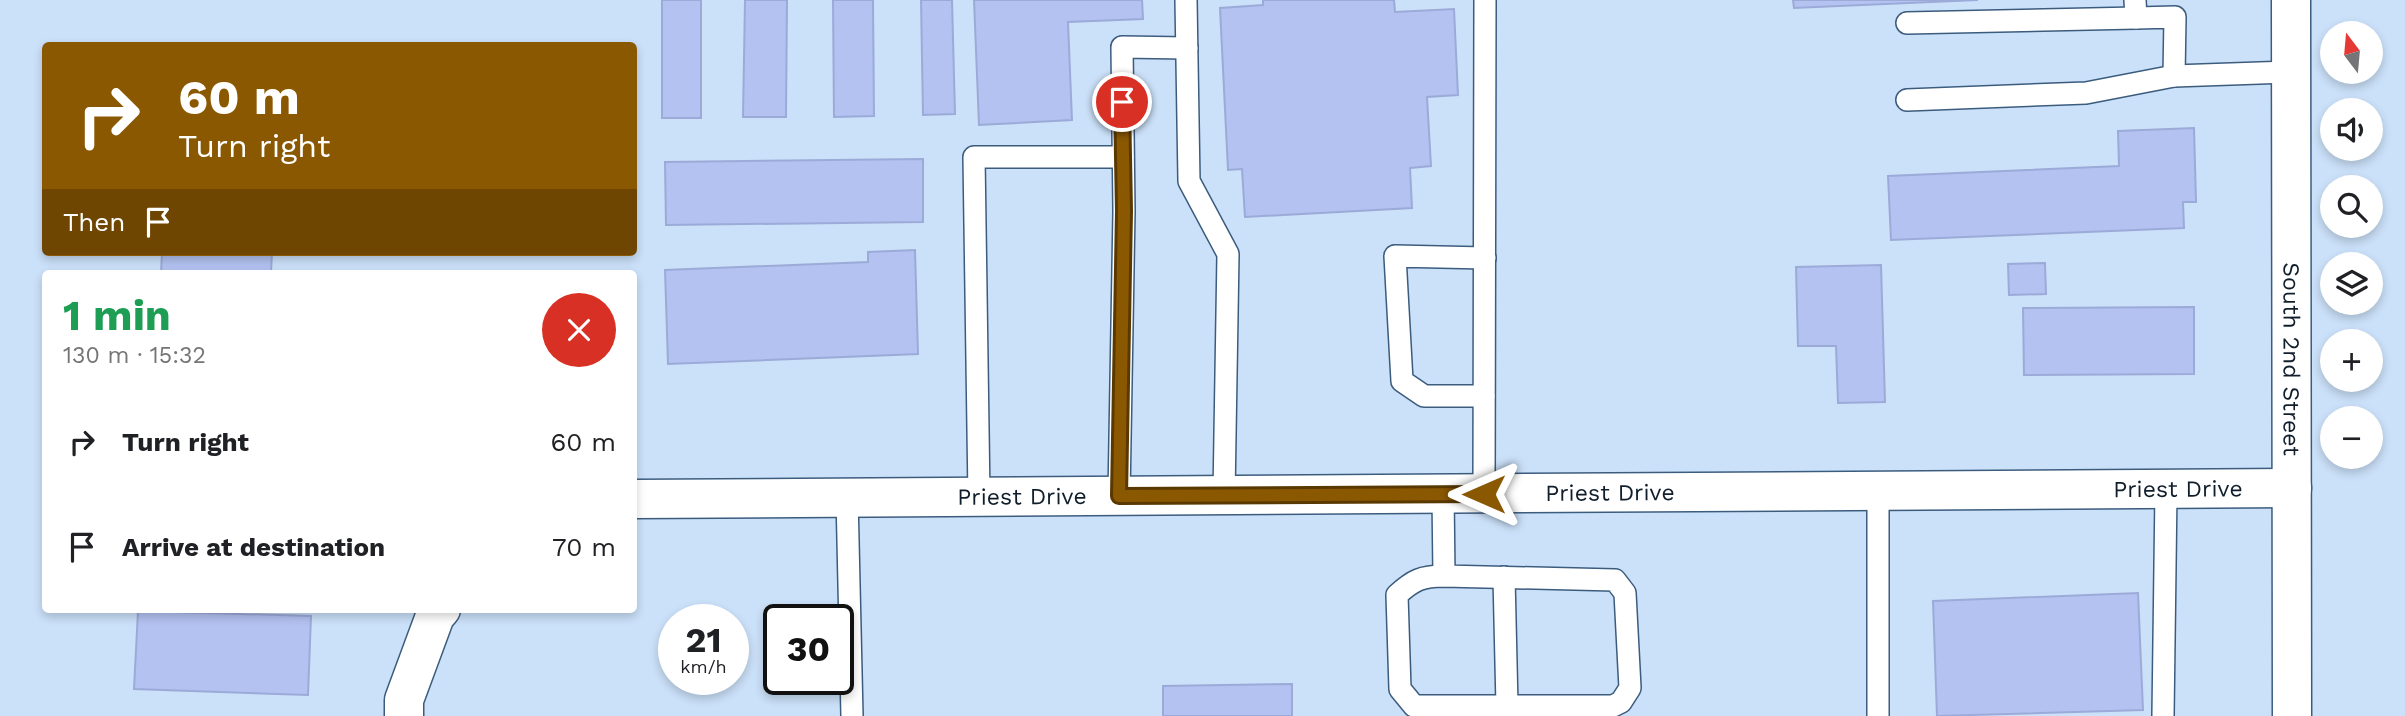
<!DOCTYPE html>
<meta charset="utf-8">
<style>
:root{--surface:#fff;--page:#f2f2f2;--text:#202124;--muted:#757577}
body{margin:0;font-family:"Work Sans",sans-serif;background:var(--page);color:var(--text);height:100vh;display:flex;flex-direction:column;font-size:26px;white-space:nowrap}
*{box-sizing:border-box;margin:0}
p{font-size:23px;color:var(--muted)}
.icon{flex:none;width:38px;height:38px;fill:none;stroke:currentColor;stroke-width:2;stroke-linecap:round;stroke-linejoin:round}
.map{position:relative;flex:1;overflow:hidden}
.panel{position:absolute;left:42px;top:270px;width:595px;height:343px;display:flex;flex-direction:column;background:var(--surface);border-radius:7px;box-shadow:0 4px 10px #0003}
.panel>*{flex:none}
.top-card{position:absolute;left:42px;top:42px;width:595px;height:214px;border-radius:7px;box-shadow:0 4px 10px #0003;background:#8b5802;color:#fff;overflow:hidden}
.needle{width:46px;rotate:344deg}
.controls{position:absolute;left:2320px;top:21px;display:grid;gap:14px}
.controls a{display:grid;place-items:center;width:63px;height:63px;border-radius:50%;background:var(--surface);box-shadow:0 4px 10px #0003;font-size:35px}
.speed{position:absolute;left:658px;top:604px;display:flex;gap:14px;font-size:35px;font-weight:700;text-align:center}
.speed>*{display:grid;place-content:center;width:91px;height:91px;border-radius:50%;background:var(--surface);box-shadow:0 4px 10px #0003;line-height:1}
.speed small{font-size:18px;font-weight:400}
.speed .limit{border:4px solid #111;border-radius:10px;background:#fff;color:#111}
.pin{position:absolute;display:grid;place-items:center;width:60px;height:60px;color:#fff;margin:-30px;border:4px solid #fff;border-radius:50%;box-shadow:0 2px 7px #0007}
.me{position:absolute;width:77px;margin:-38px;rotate:270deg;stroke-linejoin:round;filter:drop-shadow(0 0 5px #0008)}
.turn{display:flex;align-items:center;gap:24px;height:147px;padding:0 21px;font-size:32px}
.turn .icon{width:91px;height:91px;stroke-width:2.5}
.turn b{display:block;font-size:49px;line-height:60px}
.then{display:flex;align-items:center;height:66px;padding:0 21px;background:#0003;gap:14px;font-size:26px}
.round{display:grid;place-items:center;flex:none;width:74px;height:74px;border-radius:37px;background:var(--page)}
.head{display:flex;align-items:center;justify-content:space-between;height:119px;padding:0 21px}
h1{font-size:42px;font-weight:700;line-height:52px;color:#1e9e55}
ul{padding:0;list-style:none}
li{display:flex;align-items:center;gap:21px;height:105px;padding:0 21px}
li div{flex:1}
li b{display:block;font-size:26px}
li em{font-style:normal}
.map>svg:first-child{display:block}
</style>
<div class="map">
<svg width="2405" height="716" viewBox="0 0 2405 716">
<rect width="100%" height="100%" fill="#cbe1f9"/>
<!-- building -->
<g fill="#b3c2f1" stroke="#9caad8" stroke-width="2">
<rect x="662" y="0" width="39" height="118"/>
<path d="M745,0H787L786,117H743Z"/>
<path d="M833,0H873L874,116L834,117Z"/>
<path d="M921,0H952L955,114L923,115Z"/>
<path d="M974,0H1142L1143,19L1068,22L1072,120L979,125Z"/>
<path d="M1263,0H1394L1395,12L1454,9L1458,95L1427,97L1431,166L1410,168L1412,208L1245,217L1242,169L1228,170L1220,8L1263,5Z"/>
<path d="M1793,0H1978L1794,8Z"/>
<path d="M2194,128L2196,202H2183L2184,228L1891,240L1888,176L2119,166L2118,131Z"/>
<path d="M923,159V222L666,225L665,162Z"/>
<path d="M915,250L918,354L668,364L665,270L868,262V252Z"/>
<path d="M162,252H272L271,273H161Z"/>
<path d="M2045,263L2046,294L2009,295L2008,264Z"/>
<path d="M1881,265L1885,402L1838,403L1836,346H1798L1796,267Z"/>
<path d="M2194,307V374L2024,375L2023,308Z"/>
<path d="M2138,593L2143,710L1937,716L1933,601Z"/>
<path d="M138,611L311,616L308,695L134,689Z"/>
<path d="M1292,684V716H1163V686Z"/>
</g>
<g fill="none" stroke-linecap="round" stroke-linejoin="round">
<defs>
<g id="lane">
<path d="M1186,0L1189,181L1228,254L1224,495"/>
<path d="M2135,0L2136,18L2175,17L2174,76L2291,72"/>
<path d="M1907,23L2136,18"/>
<path d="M1907,100L2086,93L2174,76"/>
<path d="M1484,396H1424L1402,381L1395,256L1485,258"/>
<path d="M1878,491V716"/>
<path d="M1443,494L1444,576C1422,576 1413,580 1397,595L1400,689L1414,706H1613L1621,702L1630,688L1625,593L1615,580L1444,576"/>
<path d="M1484,494L1485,0"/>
<path d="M1119,496L1124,211L1122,47L1187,48"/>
<path d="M847,497L852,716"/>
<path d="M979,497L974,157H1123"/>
<path d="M1504,577L1507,706"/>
<path d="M2163,716L2166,491"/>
</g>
<g id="street">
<path id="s1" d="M634,499L2292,488"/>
<path d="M404,716V700L435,616L441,609"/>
</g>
<g id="secondary">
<path id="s2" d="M2291,0L2292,716"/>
</g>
</defs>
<!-- lane casing -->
<use href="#lane" stroke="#3c5c7e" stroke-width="24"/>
<!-- street casing -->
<use href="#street" stroke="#3c5c7e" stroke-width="41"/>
<!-- secondary casing -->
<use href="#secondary" stroke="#3c5c7e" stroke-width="41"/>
<!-- lane -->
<use href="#lane" stroke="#fff" stroke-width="21"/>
<!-- street -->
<use href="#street" stroke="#fff" stroke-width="38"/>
<!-- secondary -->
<use href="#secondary" stroke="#fff" stroke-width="38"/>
</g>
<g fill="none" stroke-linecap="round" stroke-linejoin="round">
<defs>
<path id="route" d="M1122,102L1124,211L1119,496L1484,494"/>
</defs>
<!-- route casing -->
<use href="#route" stroke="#5a3901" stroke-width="18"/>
<!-- route -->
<use href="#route" stroke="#8b5802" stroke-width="12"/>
</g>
<g text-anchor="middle" stroke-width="6" stroke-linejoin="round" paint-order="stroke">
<!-- street labels -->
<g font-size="23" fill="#101e2c" stroke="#cbe1f9">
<text dy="8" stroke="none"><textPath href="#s2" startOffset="359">South 2nd Street</textPath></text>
<text dy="8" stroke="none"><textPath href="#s1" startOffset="1544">Priest Drive</textPath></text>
<text dy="8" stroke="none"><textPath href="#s1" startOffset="976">Priest Drive</textPath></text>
<text dy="8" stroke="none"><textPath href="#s1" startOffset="388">Priest Drive</textPath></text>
</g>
</g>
</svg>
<div class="controls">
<a><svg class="needle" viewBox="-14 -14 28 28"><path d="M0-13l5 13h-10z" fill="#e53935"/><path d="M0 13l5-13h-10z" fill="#757577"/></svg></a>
<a><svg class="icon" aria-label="sound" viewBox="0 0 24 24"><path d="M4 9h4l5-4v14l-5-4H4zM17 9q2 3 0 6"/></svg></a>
<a><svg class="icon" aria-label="search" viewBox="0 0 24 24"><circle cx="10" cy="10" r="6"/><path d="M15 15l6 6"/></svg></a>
<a><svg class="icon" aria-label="layers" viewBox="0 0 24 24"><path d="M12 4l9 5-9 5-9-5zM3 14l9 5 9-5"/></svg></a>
<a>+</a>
<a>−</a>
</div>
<div class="speed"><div>21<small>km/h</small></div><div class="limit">30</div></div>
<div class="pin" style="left:1122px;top:102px;background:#d93025"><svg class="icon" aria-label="arrive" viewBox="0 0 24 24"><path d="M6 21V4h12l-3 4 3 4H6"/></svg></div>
<svg class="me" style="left:1484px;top:494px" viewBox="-20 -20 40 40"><path d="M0-17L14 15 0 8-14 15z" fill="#8b5802" stroke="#fff" stroke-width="4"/></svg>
<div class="top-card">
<div class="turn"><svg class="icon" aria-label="right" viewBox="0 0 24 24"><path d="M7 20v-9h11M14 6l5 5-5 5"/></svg><div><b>60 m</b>Turn right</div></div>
<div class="then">Then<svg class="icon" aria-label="arrive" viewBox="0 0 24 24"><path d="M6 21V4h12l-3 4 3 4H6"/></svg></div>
</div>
<section class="panel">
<div class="head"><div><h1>1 min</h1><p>130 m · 15:32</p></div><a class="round" style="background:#d93025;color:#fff"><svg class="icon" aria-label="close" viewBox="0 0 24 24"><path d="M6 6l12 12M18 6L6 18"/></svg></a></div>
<ul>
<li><svg class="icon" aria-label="right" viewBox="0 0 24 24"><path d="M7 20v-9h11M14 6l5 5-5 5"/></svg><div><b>Turn right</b></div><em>60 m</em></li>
<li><svg class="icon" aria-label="arrive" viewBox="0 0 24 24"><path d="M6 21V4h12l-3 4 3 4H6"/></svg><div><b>Arrive at destination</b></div><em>70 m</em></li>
</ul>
</section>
</div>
